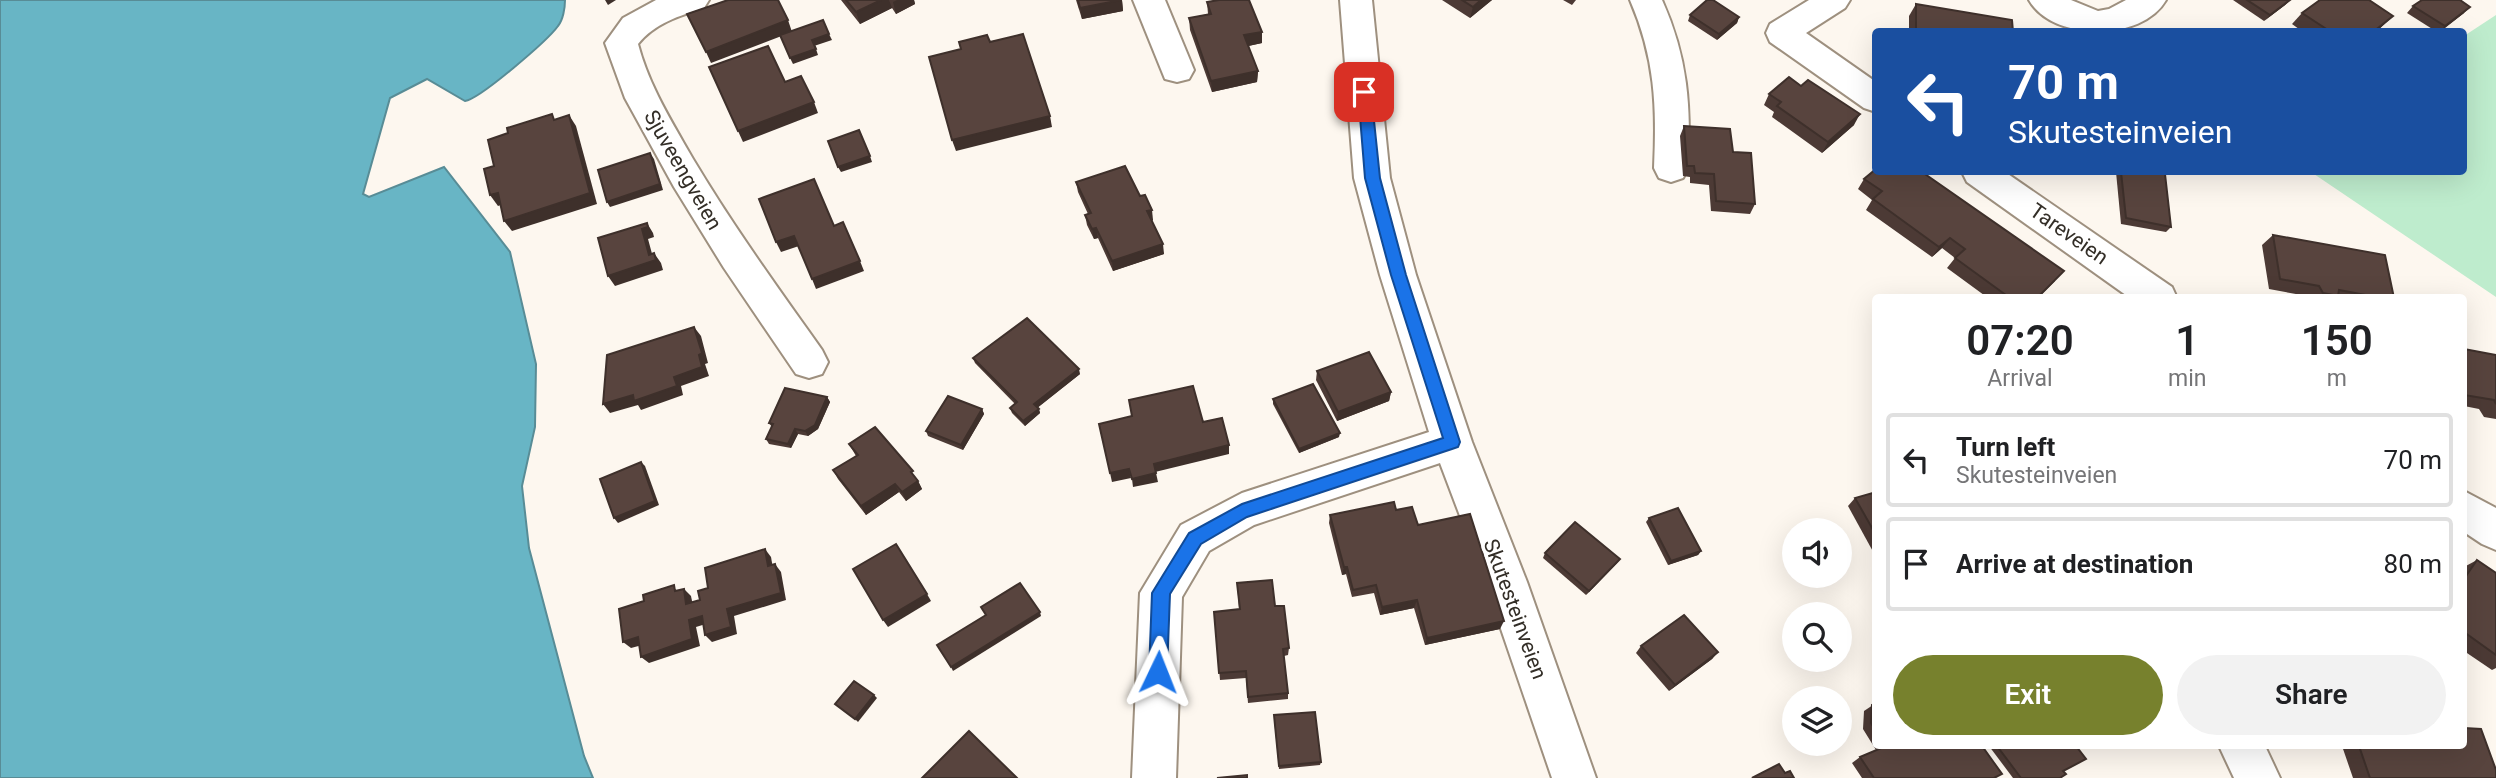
<!DOCTYPE html>
<style>
:root{--surface:#fff;--page:#f2f2f2;--text:#202124;--muted:#757577;--line:#e0e0e0;--accent:#77812d}
body{margin:0;font-family:Roboto,sans-serif;background:var(--page);color:var(--text);height:100vh;display:flex;flex-direction:column;font-size:26px;white-space:nowrap}
*{box-sizing:border-box;margin:0}
p{font-size:23px;color:var(--muted)}
.icon{flex:none;width:38px;height:38px;fill:none;stroke:currentColor;stroke-width:2;stroke-linecap:round;stroke-linejoin:round}
.map{position:relative;flex:1;overflow:hidden}
.drawer{position:absolute;left:1872px;top:294px;width:595px;height:455px;display:flex;flex-direction:column;background:var(--surface);border-radius:7px;box-shadow:0 7px 28px #0002}
.drawer>*{flex:none}
.hud{position:absolute;left:1872px;top:28px;width:595px;height:147px;border-radius:7px;box-shadow:0 7px 28px #0002;background:#1a4fa0;color:#fff;overflow:hidden}
.tools{position:absolute;left:1782px;top:518px;display:grid;gap:14px}
.tools a{display:grid;place-items:center;width:70px;height:70px;border-radius:50%;background:var(--surface);box-shadow:0 7px 28px #0002;font-size:35px}
.pin{position:absolute;display:grid;place-items:center;width:60px;height:60px;color:#fff;margin:-30px;border-radius:14px;box-shadow:0 4px 10px #0006}
.me{position:absolute;width:77px;margin:-38px;rotate:2deg;stroke-linejoin:round;filter:drop-shadow(0 0 5px #0008)}
.turn{display:flex;align-items:center;gap:24px;height:147px;padding:0 21px;font-size:32px}
.turn .icon{width:91px;height:91px;stroke-width:2.5}
.turn b{display:block;font-size:49px;line-height:60px}
.eta{display:flex;justify-content:space-evenly;align-items:center;height:119px;text-align:center}
.eta b{font-size:42px;font-weight:600;line-height:49px}
.primary-button{display:flex;gap:14px;margin-top:auto;padding:14px 21px}
.primary-button a{flex:1;height:80px;border-radius:42px;background:var(--accent);color:#fff;font-size:28px;font-weight:600;line-height:80px;text-align:center}
.primary-button a+a{background:var(--page);color:var(--text)}
ul{padding:0;list-style:none}
li{display:flex;align-items:center;gap:21px;height:94px;margin:0 14px 10px;padding:0 7px;border:4px solid var(--line);border-radius:7px}
li div{flex:1}
li b{display:block;font-size:26px}
li em{font-style:normal}
.map>svg:first-child{display:block}
</style>
<div class="map">
<svg width="2496" height="778" viewBox="0 0 2496 778">
<rect width="100%" height="100%" fill="#fdf7ef"/>
<!-- green -->
<path fill="#beeccd" d="M2496,15V297L2311,172H2464V36Z"/>
<!-- water -->
<path fill="#68b5c5" stroke="#588c96" stroke-width="2" d="M0,0H565C565,8 563,20 558,26C548,40 480,99 465,101L427,79L390,98L363,194L369,197L444,167L510,252L536,364L535,427L522,486L529,548L584,756L593,778H0Z"/>
<g fill="none" stroke-linecap="round" stroke-linejoin="round">
<defs>
<g id="minor">
<path d="M656,0H709L704,8C679,16 655,23 638,44C649,86 672,122 693,159C733,226 778,288 822,350L828,362L822,374L809,378L796,374L724,268L674,187L625,98L605,43L623,18Z"/>
<path d="M1133,0H1165L1194,70L1189,79L1177,82L1165,79Z"/>
<path d="M1340,0H1372L1390,178L1416,275L1472,442L1527,582L1596,778H1552L1485,582L1440,463L1254,525L1209,551L1182,597L1176,778H1132L1140,593L1181,525L1242,493L1429,432L1380,275L1354,178Z"/>
<path d="M1630,0H1662C1688,58 1691,106 1688,168L1683,178L1671,182L1659,178L1654,168C1657,106 1655,58 1630,0Z"/>
<path d="M1809,0H1850L1845,8L1806,33L1876,82V112L1864,108L1770,42L1766,33L1770,24Z"/>
<path d="M2029,0H2071L2098,11L2109,9L2126,0H2166C2142,42 2053,42 2029,0Z"/>
<path d="M1962,172H2005L2172,287L2177,298H2130L1967,182Z"/>
<path d="M2464,491L2496,508V550L2482,544L2464,532Z"/>
<path d="M2219,746H2265L2280,778H2234Z"/>
</g>
</defs>
<!-- minor casing -->
<use href="#minor" stroke="#9e907f" stroke-width="4"/>
<!-- minor -->
<use href="#minor" fill="#fff" fill-rule="evenodd"/>
</g>
<!-- wall -->
<g fill="#4c3a35">
<path d="M841,0H914L915,4L896,14L892,8L860,24Z"/>
<path d="M1076,0H1122L1123,11L1082,19Z"/>
<path d="M1442,0H1492L1470,18Z"/>
<path d="M1563,0H1576L1572,5Z"/>
<path d="M2233,0H2290L2285,5L2264,21Z"/>
<path d="M1207,2L1262,32V43L1248,46L1258,71L1257,82L1212,92L1190,30L1189,18L1208,14Z"/>
<path d="M1916,4L2013,32H1909V16Z"/>
<path d="M2413,6L2464,13L2440,32H2437L2407,13Z"/>
<path d="M2302,13L2393,16L2376,32H2303L2292,24Z"/>
<path d="M1690,15L1739,17L1737,23L1717,40L1688,21Z"/>
<path d="M1801,86L1854,125L1822,153L1772,117L1774,112L1764,105L1769,94Z"/>
<path d="M1684,126L1733,152L1755,204L1750,214L1711,211L1709,185L1690,183V177L1683,176L1680,136Z"/>
<path d="M2116,172H2152L2171,227L2166,232L2121,224Z"/>
<path d="M1864,179L2055,281L2038,298H1988L1947,268L1955,258L1942,248L1932,257L1866,210L1872,200L1858,189Z"/>
<path d="M1076,182L1140,196L1153,220L1152,221L1164,254L1113,271L1098,238L1094,239L1087,225L1085,215L1088,214L1078,192Z"/>
<path d="M2273,235L2394,298H2308L2307,296L2269,289L2262,245Z"/>
<path d="M2464,349L2496,355V419L2484,417L2479,409L2464,406Z"/>
<path d="M973,358L1080,374L1038,407L1040,413L1025,426L1012,413L1010,408L1015,404L975,363Z"/>
<path d="M1317,371L1391,392L1389,401L1337,421L1316,380Z"/>
<path d="M827,397L830,402L818,429L808,436L798,434L791,448L769,444L766,439L772,427L769,423Z"/>
<path d="M1273,399L1339,437L1299,453L1273,404Z"/>
<path d="M982,409L984,414L963,450L928,436L926,431Z"/>
<path d="M849,444L917,479L922,489L906,501L899,492L866,515L838,479L833,470L856,456Z"/>
<path d="M1876,492V557L1848,506L1855,498Z"/>
<path d="M1396,510L1418,525L1500,629L1425,645L1414,608L1380,615L1374,593L1352,597L1346,574L1342,575L1329,523L1330,515Z"/>
<path d="M1649,518L1701,551L1698,555L1668,565L1646,522Z"/>
<path d="M1545,553L1617,563L1586,595L1543,558Z"/>
<path d="M2477,560L2496,573V668L2492,670L2464,651V567Z"/>
<path d="M1237,583L1275,606L1289,648L1288,655L1284,656L1288,693V699L1248,703L1246,678L1220,680L1214,612L1239,609Z"/>
<path d="M1641,646L1718,652L1712,659L1669,691L1636,653Z"/>
<path d="M1876,703V746H1982L1995,778H1862L1852,763L1860,757L1876,750L1863,729L1864,711Z"/>
<path d="M1274,719L1321,762L1320,765L1279,769Z"/>
<path d="M1989,746H2076L2060,778H2013Z"/>
<path d="M2342,746H2464L2496,778H2353Z"/>
</g>
<!-- shaded-wall -->
<g fill="#3e302b">
<path d="M605,0H616L608,5Z"/>
<path d="M881,0H889L892,8L860,24L856,12Z"/>
<path d="M897,0H914L915,4L896,14L893,2Z"/>
<path d="M1122,0L1123,11L1082,19L1080,8Z"/>
<path d="M1481,0H1492L1470,18L1473,7Z"/>
<path d="M2290,0L2285,5L2264,21L2270,15Z"/>
<path d="M2470,7L2464,13L2439,32L2445,26Z"/>
<path d="M2393,16L2376,32H2373Z"/>
<path d="M1739,17L1737,23L1717,40L1719,34Z"/>
<path d="M788,20L792,32L711,63L706,52Z"/>
<path d="M1262,32V43L1244,47V35Z"/>
<path d="M829,34L832,40L814,46L812,40Z"/>
<path d="M816,49L818,55L793,64L790,58Z"/>
<path d="M1258,71L1257,82L1212,92L1211,81Z"/>
<path d="M814,102L818,113L743,142L738,131Z"/>
<path d="M1860,114L1854,125L1822,153L1828,142Z"/>
<path d="M569,115L576,126L597,204L512,231L504,221Z"/>
<path d="M1050,116L1052,127L956,151L952,140Z"/>
<path d="M650,153L654,159L663,190L610,207L607,202Z"/>
<path d="M870,156L872,162L841,172L838,167Z"/>
<path d="M498,193L506,203L498,206L490,195Z"/>
<path d="M1152,210L1153,220L1148,222L1147,211Z"/>
<path d="M647,223L653,233L654,237L648,239L654,261V253L661,263L663,270L615,286L608,276L649,255L642,229Z"/>
<path d="M1096,228L1098,238L1094,239L1092,229Z"/>
<path d="M794,236L799,246L781,252L776,242Z"/>
<path d="M1950,238L1942,248L1932,257L1939,247Z"/>
<path d="M1163,244L1164,254L1113,271L1112,261Z"/>
<path d="M860,261L864,271L816,289L812,279Z"/>
<path d="M694,327L701,336L708,363L705,364L709,376L681,386L683,395L641,410L638,405L610,413L603,404L674,377L699,355Z"/>
<path d="M1079,369L1080,374L1036,409L1034,404Z"/>
<path d="M1391,392L1389,401L1337,421L1338,412Z"/>
<path d="M827,397L830,402L818,429L808,436L805,431Z"/>
<path d="M982,409L984,414L963,450L961,445Z"/>
<path d="M1039,409L1040,413L1025,426L1023,421Z"/>
<path d="M795,429L798,434L791,448L788,444Z"/>
<path d="M1340,433L1339,437L1299,453V449Z"/>
<path d="M1229,445V454L1155,472L1154,464Z"/>
<path d="M641,462L645,466L659,505L618,523L614,518Z"/>
<path d="M1129,469L1131,478L1112,482L1110,473Z"/>
<path d="M1156,473L1158,482L1133,487L1132,479Z"/>
<path d="M918,481L922,489L906,501L902,492Z"/>
<path d="M895,484L899,492L866,515L861,506Z"/>
<path d="M765,549L771,557L774,574L768,566Z"/>
<path d="M1701,551L1698,555L1668,565L1671,561Z"/>
<path d="M1620,559L1617,563L1586,595L1589,591Z"/>
<path d="M775,564L781,572L786,600L734,616L737,634L712,642L705,635L727,609Z"/>
<path d="M1344,567H1347L1346,574L1342,575Z"/>
<path d="M684,589L691,596L694,611L686,604Z"/>
<path d="M927,594L931,601L888,627L883,620Z"/>
<path d="M1417,600L1414,608L1380,615L1382,607Z"/>
<path d="M1040,612L1041,616L953,671L951,667Z"/>
<path d="M702,616L709,623L696,627L700,646L649,663L641,657L689,620Z"/>
<path d="M1504,621L1500,629L1425,645L1427,638Z"/>
<path d="M638,637L646,644L631,648L623,642Z"/>
<path d="M1718,652L1712,659L1669,691L1675,685Z"/>
<path d="M874,695L877,698L858,722L855,719Z"/>
</g>
<!-- building -->
<g fill="#58443e" stroke="#3e302b" stroke-width="2">
<path d="M728,0H778L788,20L706,52L687,14Z"/>
<path d="M846,0H881L856,12Z"/>
<path d="M1078,0H1121L1080,8Z"/>
<path d="M1219,0H1249L1262,32L1244,35L1258,71L1211,81L1189,18L1211,14L1207,2Z"/>
<path d="M1462,0H1481L1473,7Z"/>
<path d="M1707,0H1713L1739,17L1719,34L1690,15Z"/>
<path d="M2247,0H2290L2270,15Z"/>
<path d="M2320,0H2369L2393,16L2373,32H2331L2302,13Z"/>
<path d="M2422,0H2460L2470,7L2445,26L2413,6Z"/>
<path d="M1916,4L2012,20L2013,32H1916Z"/>
<path d="M823,20L829,34L812,40L816,49L790,58L780,35Z"/>
<path d="M1023,34L1050,116L952,140L929,57L961,49L959,42L987,35L990,42Z"/>
<path d="M768,46L785,82L801,76L814,102L738,131L709,67Z"/>
<path d="M1789,77L1801,86L1808,80L1860,114L1828,142L1777,106L1781,102L1769,94Z"/>
<path d="M552,114L554,120L569,115L590,193L504,221L498,193L490,195L484,169L494,166L488,140L508,133L507,128Z"/>
<path d="M1684,126L1730,129L1733,152L1751,153L1755,204L1716,201L1714,174L1695,173L1694,166H1687Z"/>
<path d="M859,130L870,156L838,167L828,141Z"/>
<path d="M650,153L660,184L607,202L598,170Z"/>
<path d="M1125,166L1140,196L1145,195L1152,210L1147,211L1163,244L1112,261L1096,228L1092,229L1085,215L1091,213L1076,182Z"/>
<path d="M1876,169V172H1922L2064,271L2037,298H2010L1955,258L1965,249L1950,238L1939,247L1873,199L1882,191L1864,179Z"/>
<path d="M2121,172H2152L2165,174L2171,227L2126,218Z"/>
<path d="M814,179L834,226L843,222L860,261L812,279L794,236L776,242L759,199Z"/>
<path d="M647,223L648,227L642,229L649,255L654,253L656,260L608,276L598,238Z"/>
<path d="M2273,235L2385,255L2394,298H2381L2339,290L2338,296L2323,293L2319,286L2280,279Z"/>
<path d="M1027,318L1079,369L1034,404L1039,409L1023,421L1010,408L1017,402L973,358Z"/>
<path d="M694,327L702,353L699,355L702,367L674,377L677,386L634,401L633,395L603,404L607,355Z"/>
<path d="M2464,349L2496,355V404L2494,400L2464,395Z"/>
<path d="M1369,352L1391,392L1338,412L1317,371Z"/>
<path d="M1313,384L1340,433L1299,449L1273,399Z"/>
<path d="M1193,386L1203,422L1222,418L1229,445L1154,464L1156,473L1132,479L1129,469L1110,473L1099,424L1132,416L1129,400Z"/>
<path d="M785,388L827,397L815,425L805,431L795,429L788,444L766,439L773,424L769,423Z"/>
<path d="M948,396L982,409L961,445L926,431Z"/>
<path d="M875,427L913,471L911,472L918,481L902,492L895,484L861,506L833,470L858,455L849,444Z"/>
<path d="M641,462L655,501L614,518L600,479Z"/>
<path d="M1876,492V535L1855,498Z"/>
<path d="M1394,502L1396,510L1412,507L1418,525L1470,514L1504,621L1427,638L1417,600L1382,607L1376,585L1353,590L1347,567H1344L1330,515Z"/>
<path d="M1678,508L1701,551L1671,561L1649,518Z"/>
<path d="M1575,522L1620,559L1589,591L1545,553Z"/>
<path d="M896,544L927,594L883,620L853,569Z"/>
<path d="M765,549L768,566L775,564L781,593L727,609L731,627L705,635L702,616L689,620L692,639L641,657L638,637L623,642L619,609L644,601L643,595L674,585L675,591L684,589L686,604L700,600L698,591L708,588L705,568Z"/>
<path d="M2477,560L2496,573V655L2464,632V579Z"/>
<path d="M1272,580L1275,606H1284L1289,648L1283,649L1288,693L1248,697L1246,671L1219,673L1214,612L1240,609L1237,583Z"/>
<path d="M1020,583L1040,612L951,667L937,645L986,615L981,607Z"/>
<path d="M1684,615L1718,652L1675,685L1641,646Z"/>
<path d="M854,681L874,695L855,719L835,704Z"/>
<path d="M1876,703V731L1871,723L1872,705Z"/>
<path d="M1315,712L1321,762L1279,766L1274,715Z"/>
<path d="M2464,728L2481,729L2496,770V778H2370L2359,746H2464Z"/>
<path d="M969,731L1017,778H922Z"/>
<path d="M1886,746H1982L2002,774L1994,778H1874L1860,757Z"/>
<path d="M1997,746H2076L2086,759L2063,771L2066,774L2060,778H2021Z"/>
<path d="M1779,764L1785,773L1790,771L1794,778H1752Z"/>
<path d="M1247,775V778H1217Z"/>
</g>
<!-- route -->
<path fill="#1a73e8" stroke="#114b97" stroke-width="2" d="M1364,87L1371,92L1380,178L1406,275L1460,442L1458,447L1452,449L1247,517L1201,544L1170,594L1167,672L1164,678L1158,681L1151,678L1149,672L1152,593L1189,533L1242,504L1443,438L1391,275L1365,178L1358,92Z"/>
<g text-anchor="middle" stroke-width="7" stroke-linejoin="round" paint-order="stroke">
<!-- street labels -->
<g font-size="21" fill="#332e27" stroke="#fff">
<text transform="translate(683 170) rotate(60)" y="7">Sjuveengveien</text>
<text transform="translate(2069 234) rotate(35)" y="7">Tareveien</text>
<text transform="translate(1515 609) rotate(70)" y="7">Skutesteinveien</text>
</g>
</g>
</svg>
<div class="tools">
<a><svg class="icon" aria-label="sound" viewBox="0 0 24 24"><path d="M4 9h4l5-4v14l-5-4H4zM17 9q2 3 0 6"/></svg></a>
<a><svg class="icon" aria-label="search" viewBox="0 0 24 24"><circle cx="10" cy="10" r="6"/><path d="M15 15l6 6"/></svg></a>
<a><svg class="icon" aria-label="layers" viewBox="0 0 24 24"><path d="M12 4l9 5-9 5-9-5zM3 14l9 5 9-5"/></svg></a>
</div>
<div class="pin" style="left:1364px;top:92px;background:#d93025"><svg class="icon" aria-label="arrive" viewBox="0 0 24 24"><path d="M6 21V4h12l-3 4 3 4H6"/></svg></div>
<svg class="me" style="left:1158px;top:672px" viewBox="-20 -20 40 40"><path d="M0-17L14 15 0 8-14 15z" fill="#1a73e8" stroke="#fff" stroke-width="4"/></svg>
<div class="hud">
<div class="turn"><svg class="icon" aria-label="left" viewBox="0 0 24 24"><path d="M17 20v-9H6M10 6l-5 5 5 5"/></svg><div><b>70 m</b>Skutesteinveien</div></div>
</div>
<section class="drawer">
<div class="eta">
<div><b>07:20</b><p>Arrival</p></div>
<div><b>1</b><p>min</p></div>
<div><b>150</b><p>m</p></div>
</div>
<ul>
<li><svg class="icon" aria-label="left" viewBox="0 0 24 24"><path d="M17 20v-9H6M10 6l-5 5 5 5"/></svg><div><b>Turn left</b><p>Skutesteinveien</p></div><em>70 m</em></li>
<li><svg class="icon" aria-label="arrive" viewBox="0 0 24 24"><path d="M6 21V4h12l-3 4 3 4H6"/></svg><div><b>Arrive at destination</b></div><em>80 m</em></li>
</ul>
<div class="primary-button"><a>Exit</a><a>Share</a></div>
</section>
</div>
